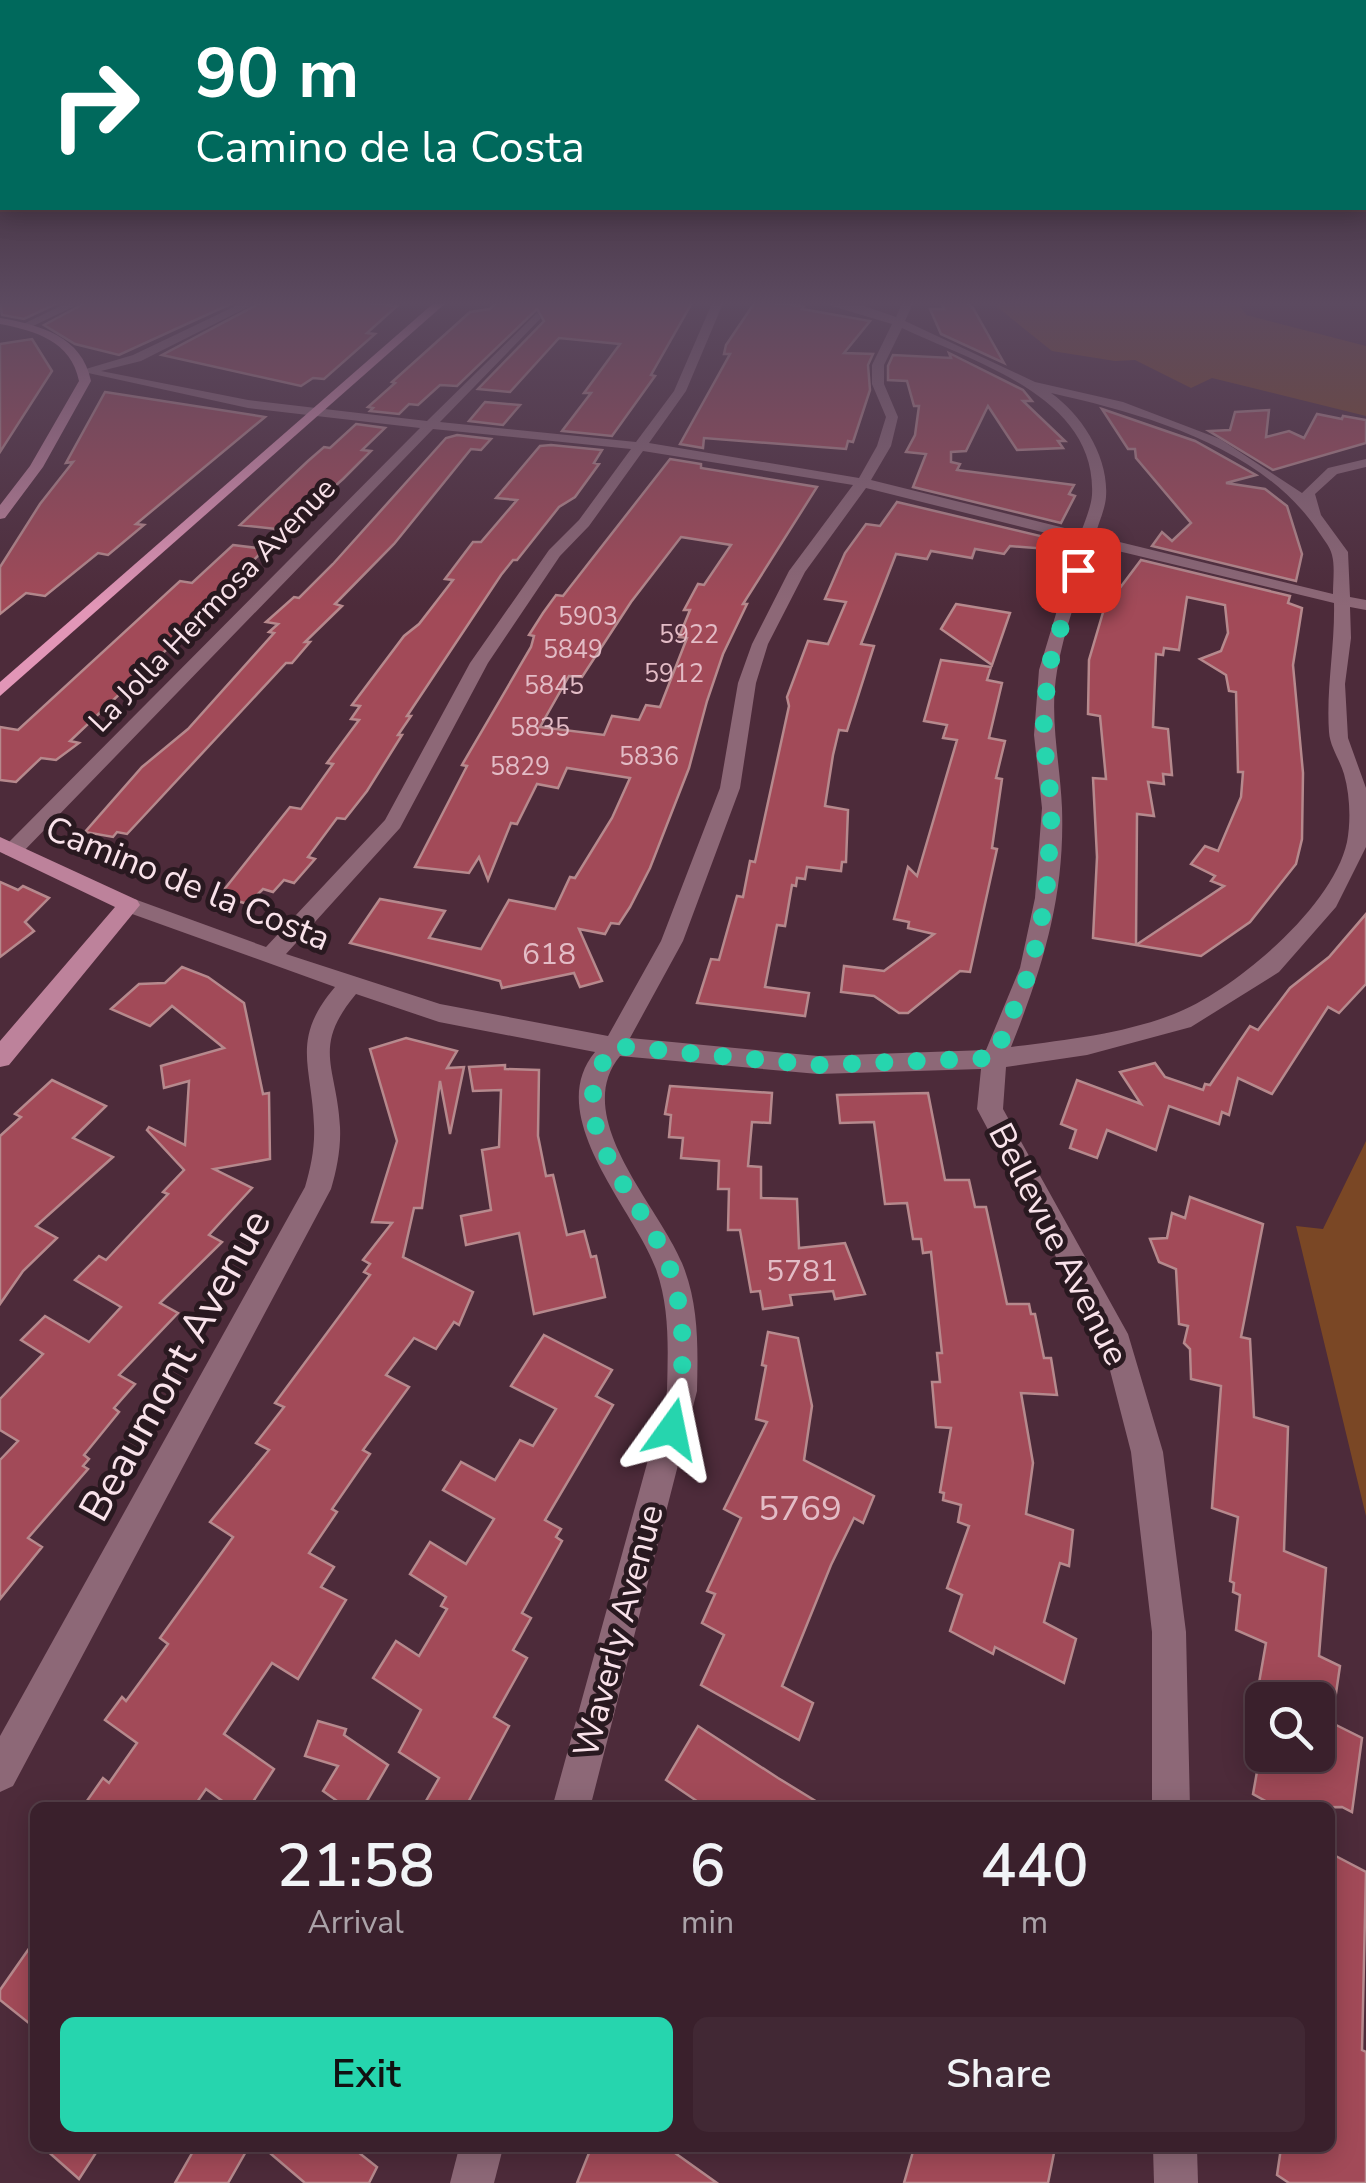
<!DOCTYPE html>
<style>
:root{--surface:#3a202c;--page:#412834;--text:#f1f3f6;--muted:#aba3a9;--line:#543e48;--accent:#26d5ae}
body{margin:0;font-family:"Nunito Sans",sans-serif;background:var(--page);color:var(--text);height:100vh;display:flex;flex-direction:column;font-size:38px;white-space:nowrap}
*{box-sizing:border-box;margin:0}
p{font-size:32px;color:var(--muted)}
.icon{flex:none;width:55px;height:55px;fill:none;stroke:currentColor;stroke-width:2;stroke-linecap:round;stroke-linejoin:round}
.map{position:relative;flex:1;overflow:hidden}
.details{position:absolute;left:30px;top:1802px;width:1305px;height:350px;display:flex;flex-direction:column;background:var(--surface);border-radius:15px;box-shadow:0 5px 25px #0003,0 0 0 2px var(--line)}
.details>*{flex:none}
.top-card{position:absolute;left:0px;top:0px;width:1368px;height:210px;box-shadow:0 5px 25px #0003,0 0 0 2px var(--line);background:#00695c;color:#fff;overflow:hidden}
.controls{position:absolute;left:1245px;top:1682px;display:grid;gap:20px}
.controls a{display:grid;place-items:center;width:90px;height:90px;border-radius:15px;background:var(--surface);box-shadow:0 5px 25px #0003,0 0 0 2px var(--line);font-size:50px}
.pin{position:absolute;display:grid;place-items:center;width:85px;height:85px;color:#fff;margin:-42px;border-radius:20px;box-shadow:0 5px 15px #0006}
.me{position:absolute;width:110px;margin:-55px;rotate:12deg;stroke-linejoin:round;filter:drop-shadow(0 0 8px #0008)}
.turn{display:flex;align-items:center;gap:35px;height:210px;padding:0 30px;font-size:45px}
.turn .icon{width:130px;height:130px;stroke-width:2.5}
.turn b{display:block;font-size:70px;line-height:85px}
.eta{display:flex;justify-content:space-evenly;align-items:center;height:170px;text-align:center}
.eta b{font-size:60px;font-weight:600;line-height:70px}
.action{display:flex;gap:20px;margin-top:auto;padding:20px 30px}
.action a{flex:1;height:115px;border-radius:15px;background:var(--accent);color:#111;font-size:40px;font-weight:600;line-height:115px;text-align:center}
.action a+a{background:var(--page);color:var(--text)}
.map>svg:first-child{display:block}
</style>
<div class="map">
<svg width="1366" height="2183" viewBox="0 0 1366 2183">
<rect width="100%" height="100%" fill="#4d2b3a"/>
<!-- green -->
<g fill="#7a4725">
<path d="M1001,301H1237L1246,315L1366,346V416L1212,378L1191,388L1135,360L1115,361L1052,351L997,307Z"/>
<path d="M1366,1141V1516L1296,1226L1323,1229Z"/>
</g>
<!-- building -->
<g fill="#a24a58" stroke="#b6898d" stroke-width="2.5" fill-rule="evenodd">
<path d="M0,301H62L24,319L2,315Z"/>
<path d="M89,301H237L119,355L75,344L44,325Z"/>
<path d="M264,301H346L397,306L367,333L375,334L324,379L313,378L301,386L162,355Z"/>
<path d="M498,301L506,302L693,301L651,375L655,376L612,436L562,431L591,393H584L620,344L559,338L510,392L478,389L544,321L537,309L457,386L440,385L418,405L409,404L399,414L370,411L373,408L368,407L395,383L392,382L470,312L490,309Z"/>
<path d="M940,301H965L973,308L1004,363L941,334L930,309H944Z"/>
<path d="M755,302L804,306L802,309L870,321L844,353L873,354L868,365L870,390L853,442L848,441L846,449L704,438L703,448L680,444L730,354H724L726,345Z"/>
<path d="M32,339L52,371L0,452V344Z"/>
<path d="M949,353L1023,390L1032,401H1023L1065,441H1058L1063,448L1017,450L988,406L966,451L951,452V462L960,464L957,470L1074,485L1069,494L1075,496L1061,523L913,487L926,454L906,452L915,435L919,406H914L907,381L888,380V366L893,355L951,358Z"/>
<path d="M105,392L265,417L136,524L144,525L108,555L98,553L45,596L26,593L0,614V567L40,504L73,462L66,463Z"/>
<path d="M485,402L520,405L503,425L469,421Z"/>
<path d="M1102,409L1195,441L1256,475L1226,483L1265,489L1287,506L1302,554L1296,581L1152,546L1162,532L1172,541L1191,523L1136,458L1135,449H1128Z"/>
<path d="M1269,410L1266,437L1289,431L1304,438L1317,414L1342,419L1343,416L1366,420V443L1273,470L1209,431L1230,430L1235,412Z"/>
<path d="M356,424L385,428L362,450L371,451L343,479L325,495L315,493L276,529L240,525L308,461L324,447L330,448Z"/>
<path d="M457,435L491,439L481,450L471,449L394,544L335,604L342,606L305,642H310L292,663H286L127,834L117,832L113,837L85,832L142,767L188,729L274,633L269,632L278,624L266,622L294,597L299,598L333,564L446,438Z"/>
<path d="M551,445L602,450L594,463L599,464L575,497L559,507L517,560H513L501,575L407,716H411L398,735H402L367,791L345,819L337,818L308,857L315,859L294,883L284,880L273,892L263,889L248,904L219,896L290,807L301,809L333,764L327,763L359,720L351,719L360,706L352,705L404,636L419,624L443,593L453,580L445,579L473,542H481L517,500L496,498L540,446Z"/>
<path d="M670,459L701,464V468L817,487L743,604H747L723,654L707,701L689,768L650,868L630,907L619,924L611,923L605,934L579,929L602,981L580,987L574,973L502,988L500,981L350,943L380,899L445,911L429,938L481,949L509,900L555,909L570,877L575,878L612,818L630,778L567,768L558,788L537,784L517,824L511,823L488,880L479,857L469,873L415,867L467,766L462,765L531,647L534,636L529,635L543,613L556,595L563,596ZM681,537L731,545L704,585L698,584L684,610H690L679,637L687,638L660,707L646,705L639,720L612,716L604,735L540,727L569,676L582,677L631,602Z"/>
<path d="M897,502L1053,539L1048,549L1010,546L1004,554L975,549L972,558L931,551L927,559L896,554L861,644L874,646L847,731L839,730L833,755L825,806L848,810L846,862H842L841,871L807,867L805,879L797,878L796,886L792,885L785,926L777,925L765,987L809,993L805,1016L697,1003L711,959L719,960L737,896L743,897L750,861L755,862L789,706L787,697L808,641L828,644L846,602L825,599L845,553L866,524L880,526Z"/>
<path d="M233,545L265,549L196,617H201L70,741L79,743L56,760L41,758L16,782L0,780V727L18,730L180,581L192,583Z"/>
<path d="M1141,560L1290,596L1288,603L1302,608L1293,665L1303,773L1302,839L1296,864L1250,922L1201,956L1136,945L1224,886L1211,881L1215,876L1191,864L1205,846L1218,851L1241,797L1243,772H1238L1236,692L1229,691L1226,675L1200,659L1221,651L1228,633L1225,605L1187,597L1179,650L1164,648L1163,655L1156,654L1153,727L1168,729L1172,775L1163,774L1164,784L1148,782L1154,816L1137,814L1136,945L1093,938L1097,857L1093,778L1106,779L1100,716L1088,714L1089,660L1104,609Z"/>
<path d="M956,604L1010,613L992,665L941,629Z"/>
<path d="M941,660L991,667L987,680L1002,683L989,738L1005,741L996,778L1002,779L992,848L997,849L970,972L960,971L908,1013H899L874,996L841,992L844,966L884,971L934,934L908,928L909,922L894,919L908,867L917,876L957,740L943,738L947,725L924,721Z"/>
<path d="M0,882L18,890L23,886L49,898L25,922L34,931L0,957Z"/>
<path d="M1366,914V984L1339,1013L1328,1007L1272,1094L1238,1078L1229,1115L1222,1112L1219,1124L1169,1106L1156,1150L1107,1130L1097,1158L1070,1148L1076,1130L1061,1124L1077,1080L1141,1104L1120,1072L1155,1063L1165,1077L1203,1090L1205,1084L1210,1085L1250,1026L1258,1030L1290,988L1329,957Z"/>
<path d="M182,967L208,977L244,1003L263,1094L269,1093L270,1159L214,1169L252,1188L209,1235L222,1242L160,1303L178,1313L119,1375L135,1384L114,1408L119,1412L84,1455L89,1459L83,1466L88,1469L28,1538L42,1547L0,1599V1460L18,1441L0,1430V1399L43,1354L21,1340L45,1316L89,1342L121,1307L75,1280L99,1256L106,1260L168,1194L163,1192L184,1170L147,1130L149,1127L185,1145L189,1081L164,1088L161,1066L224,1048L172,1006L150,1026L111,1009L139,984L165,983Z"/>
<path d="M406,1038L457,1051L447,1068L464,1067L450,1134L440,1081L422,1208H414L403,1257L473,1292L459,1325L454,1322L436,1349L414,1338L386,1375L409,1387L363,1450L370,1454L332,1509L337,1512L309,1553L334,1567L321,1587L346,1600L298,1679L272,1663L224,1734L274,1769L249,1808H232L206,1789L193,1808H82L103,1778L109,1783L137,1743L105,1720L122,1697L126,1701L168,1644L160,1638L233,1537L210,1522L269,1450L256,1443L284,1407L275,1403L370,1275L364,1272L370,1264L363,1260L392,1223L372,1222L397,1141L370,1049Z"/>
<path d="M505,1065V1069L539,1070L538,1136L546,1176L553,1175L567,1235L584,1231L591,1257L596,1256L605,1297L534,1314L519,1233L466,1245L461,1216L491,1210L482,1150L499,1147L501,1090L473,1091L469,1067Z"/>
<path d="M52,1080L106,1106L73,1138L113,1157L36,1226L57,1238L23,1271L0,1304V1136L21,1117L15,1114Z"/>
<path d="M670,1086L772,1093L770,1123L752,1122L748,1166L761,1167V1198L797,1199L799,1248L845,1243L865,1294L835,1299L833,1291L790,1295L792,1305L763,1309L760,1291L751,1292L740,1230H728L729,1189H718L719,1161L681,1158L683,1138L669,1137L671,1115L665,1114Z"/>
<path d="M928,1093L945,1180H969L975,1207H986L1007,1304H1029L1031,1314H1035L1044,1358H1051L1057,1395L1021,1393L1033,1463L1026,1514L1073,1530L1069,1566L1060,1563L1044,1622L1076,1639L1064,1683L995,1647L993,1654L950,1631L962,1595L947,1588L969,1526L958,1522L961,1505L943,1500L944,1493L940,1492L951,1428L936,1427L932,1382H940L937,1353H942L931,1252L923,1253L921,1239H913L907,1203L885,1204L874,1122L840,1123L837,1095Z"/>
<path d="M1190,1197L1263,1224L1241,1337L1250,1339L1254,1417L1288,1427L1284,1551L1326,1568L1319,1656L1340,1666L1335,1700H1256L1266,1643L1236,1630L1240,1595L1233,1592L1234,1583L1230,1581L1238,1517L1212,1508L1221,1386L1191,1379L1190,1349L1184,1343L1188,1326L1179,1324L1176,1269L1159,1262L1150,1239L1167,1238L1172,1213L1185,1218Z"/>
<path d="M768,1332L798,1338L812,1406L804,1460L874,1496L863,1523L854,1518L831,1565L782,1686L813,1703L799,1740L701,1685L724,1635L702,1623L715,1594L707,1591L741,1518L724,1509L767,1422L756,1419L766,1366L762,1365Z"/>
<path d="M544,1335L612,1370L596,1396L613,1405L545,1520L561,1529L556,1537L562,1541L522,1613L531,1618L513,1650L527,1658L494,1717L509,1726L465,1808H422L439,1778L399,1752L421,1710L373,1678L396,1641L419,1656L447,1609L441,1606L446,1597L410,1574L430,1542L466,1564L494,1519L443,1490L461,1462L495,1480L520,1440L533,1446L556,1409L511,1386Z"/>
<path d="M1318,1716L1362,1738L1352,1812L1342,1807L1278,1808L1253,1794L1260,1755H1318Z"/>
<path d="M318,1721L346,1729L344,1735L388,1765L363,1808H347L323,1791L338,1766L305,1756Z"/>
<path d="M698,1726L778,1778L827,1808H707L666,1780Z"/>
<path d="M1330,1853L1366,1872L1362,2050L1366,2052V2183H1289L1277,2175L1281,2148H1330Z"/>
<path d="M35,1940V2028L0,2000V1990Z"/>
<path d="M44,2148H99L79,2179Z"/>
<path d="M195,2148H248L228,2183H175Z"/>
<path d="M264,2148H353L377,2167L369,2183H305Z"/>
<path d="M591,2148H668L717,2183H577Z"/>
<path d="M914,2148H1055L1048,2183H904Z"/>
</g>
<g fill="none" stroke-linecap="round" stroke-linejoin="round">
<!-- street -->
<g fill="#8d6877" fill-rule="evenodd">
<path d="M71,301H85L31,327L21,325Z"/>
<path d="M246,301H260L141,361L101,371L248,400L427,421L537,313L541,318L440,422L636,442L674,391L713,301H724L686,391L649,443L859,478L877,446L886,417L872,384V365L892,324L815,301L864,306L896,317L903,301H914L905,321L1035,382L1123,402L1220,439L1302,493L1328,468L1366,459V467L1337,474L1315,494L1321,515L1348,552L1350,597L1366,600V610L1350,607L1351,638L1345,684L1348,738L1366,788V847L1336,907L1279,972L1191,1027L1087,1055L1006,1067L1003,1109L1128,1334L1163,1452L1186,1632L1190,1808H1152V1632L1131,1452L1104,1347L977,1109L981,1069L818,1074L620,1056C570,1117 658,1205 682,1263C699,1304 698,1347 697,1391L590,1808H552L667,1391C668,1349 670,1309 656,1269C634,1209 542,1116 595,1052L439,1022L356,994C311,1048 337,1066 340,1127C341,1148 337,1169 331,1189L13,1786L0,1792V1736L305,1187C311,1167 315,1147 314,1126C312,1065 290,1040 335,987L121,910L118,905L129,898L137,900L266,947L385,820L470,663L549,550L579,520L631,449L433,429L20,855H6L3,850L6,845L420,428L248,408L79,371L133,355ZM902,328C973,362 1097,396 1092,495C1091,507 1085,521 1081,532L871,480L891,446L898,417L884,384V365ZM1051,393C1144,414 1259,446 1316,528C1321,536 1330,546 1332,555C1335,566 1333,581 1333,594L1095,536C1098,524 1105,510 1106,497C1109,457 1082,415 1051,393ZM643,451L853,485L789,571L752,644L738,683L720,788L661,941L608,1036L440,1004L286,954L400,828L488,663L560,556L589,526ZM866,488L1078,541L1039,670L1034,735L1042,808L1035,898L1020,968L986,1050L818,1056L630,1038L683,941L740,788L756,683L768,644L805,572ZM1093,545L1334,603C1335,647 1326,688 1329,732C1330,747 1340,760 1344,774C1350,795 1351,821 1347,842C1333,907 1234,991 1174,1014C1123,1034 1065,1040 1011,1047C1043,967 1065,896 1062,808C1060,761 1049,718 1057,671C1064,629 1081,586 1093,545Z"/>
<path d="M1358,301H1366V305Z"/>
<path d="M459,2148H503L494,2183H450Z"/>
<path d="M1153,2148H1197L1198,2183H1154Z"/>
</g>
<!-- secondary -->
<g fill="#bd829b" fill-rule="evenodd">
<path d="M0,318C40,325 82,336 91,381L43,467L5,518L0,519V505L30,466L79,381C71,341 36,331 0,324Z"/>
<path d="M0,837L137,900L140,905L9,1065L0,1067V1041L115,907L0,852Z"/>
</g>
<!-- primary -->
<path fill="#e296b7" fill-rule="evenodd" d="M436,301H448L0,696V682Z"/>
</g>
<!-- sky -->
<linearGradient id="sky" x2="0" y2="1"><stop stop-color="#2a1820"/><stop offset="0.5" stop-color="#5c4a60"/><stop offset="1" stop-color="#5c4a60" stop-opacity="0"/></linearGradient>
<rect width="1366" height="607" fill="url(#sky)"/>
<g fill="none" stroke-linecap="round" stroke-linejoin="round">
<!-- route -->
<path stroke="#26d5ae" stroke-width="18" stroke-dasharray="0 32.4" d="M672,1429C686,1375 687,1322 670,1269C645,1195 551,1125 614,1046L818,1065L994,1058L1031,968L1046,898L1052,808L1043,735L1048,670L1078,570"/>
</g>
<g text-anchor="middle" stroke-width="10" stroke-linejoin="round" paint-order="stroke">
<!-- far-number labels -->
<g font-size="25" fill="#e3bcc6">
<text x="588" y="625">5903</text>
<text x="689" y="643">5922</text>
<text x="573" y="658">5849</text>
<text x="674" y="682">5912</text>
<text x="554" y="694">5845</text>
<text x="540" y="736">5835</text>
<text x="649" y="765">5836</text>
<text x="520" y="775">5829</text>
</g>
<!-- far-street labels -->
<g font-size="30" fill="#f9e2ea" stroke="#291920">
<text transform="translate(212 605) rotate(-46)" y="10">La Jolla Hermosa Avenue</text>
</g>
<!-- number labels -->
<g font-size="30" fill="#e3bcc6">
<text x="549" y="964">618</text>
<text x="802" y="1281">5781</text>
</g>
<!-- street labels -->
<g font-size="35" fill="#f9e2ea" stroke="#291920">
<text transform="translate(188 883) rotate(22)" y="12">Camino de la Costa</text>
<text transform="translate(1059 1244) rotate(63)" y="12">Bellevue Avenue</text>
<text transform="translate(618 1631) rotate(-75)" y="12">Waverly Avenue</text>
</g>
<!-- near-number labels -->
<g font-size="35" fill="#e3bcc6">
<text x="800" y="1520">5769</text>
</g>
<!-- near-street labels -->
<g font-size="42" fill="#f9e2ea" stroke="#291920">
<text transform="translate(174 1365) rotate(-61)" y="15">Beaumont Avenue</text>
</g>
</g>
</svg>
<div class="controls">
<a><svg class="icon" aria-label="search" viewBox="0 0 24 24"><circle cx="10" cy="10" r="6"/><path d="M15 15l6 6"/></svg></a>
</div>
<div class="pin" style="left:1078px;top:570px;background:#d93025"><svg class="icon" aria-label="arrive" viewBox="0 0 24 24"><path d="M6 21V4h12l-3 4 3 4H6"/></svg></div>
<svg class="me" style="left:672px;top:1429px" viewBox="-20 -20 40 40"><path d="M0-17L14 15 0 8-14 15z" fill="#26d5ae" stroke="#fff" stroke-width="4"/></svg>
<div class="top-card">
<div class="turn"><svg class="icon" aria-label="right" viewBox="0 0 24 24"><path d="M7 20v-9h11M14 6l5 5-5 5"/></svg><div><b>90 m</b>Camino de la Costa</div></div>
</div>
<section class="details">
<div class="eta">
<div><b>21:58</b><p>Arrival</p></div>
<div><b>6</b><p>min</p></div>
<div><b>440</b><p>m</p></div>
</div>
<div class="action"><a>Exit</a><a>Share</a></div>
</section>
</div>
